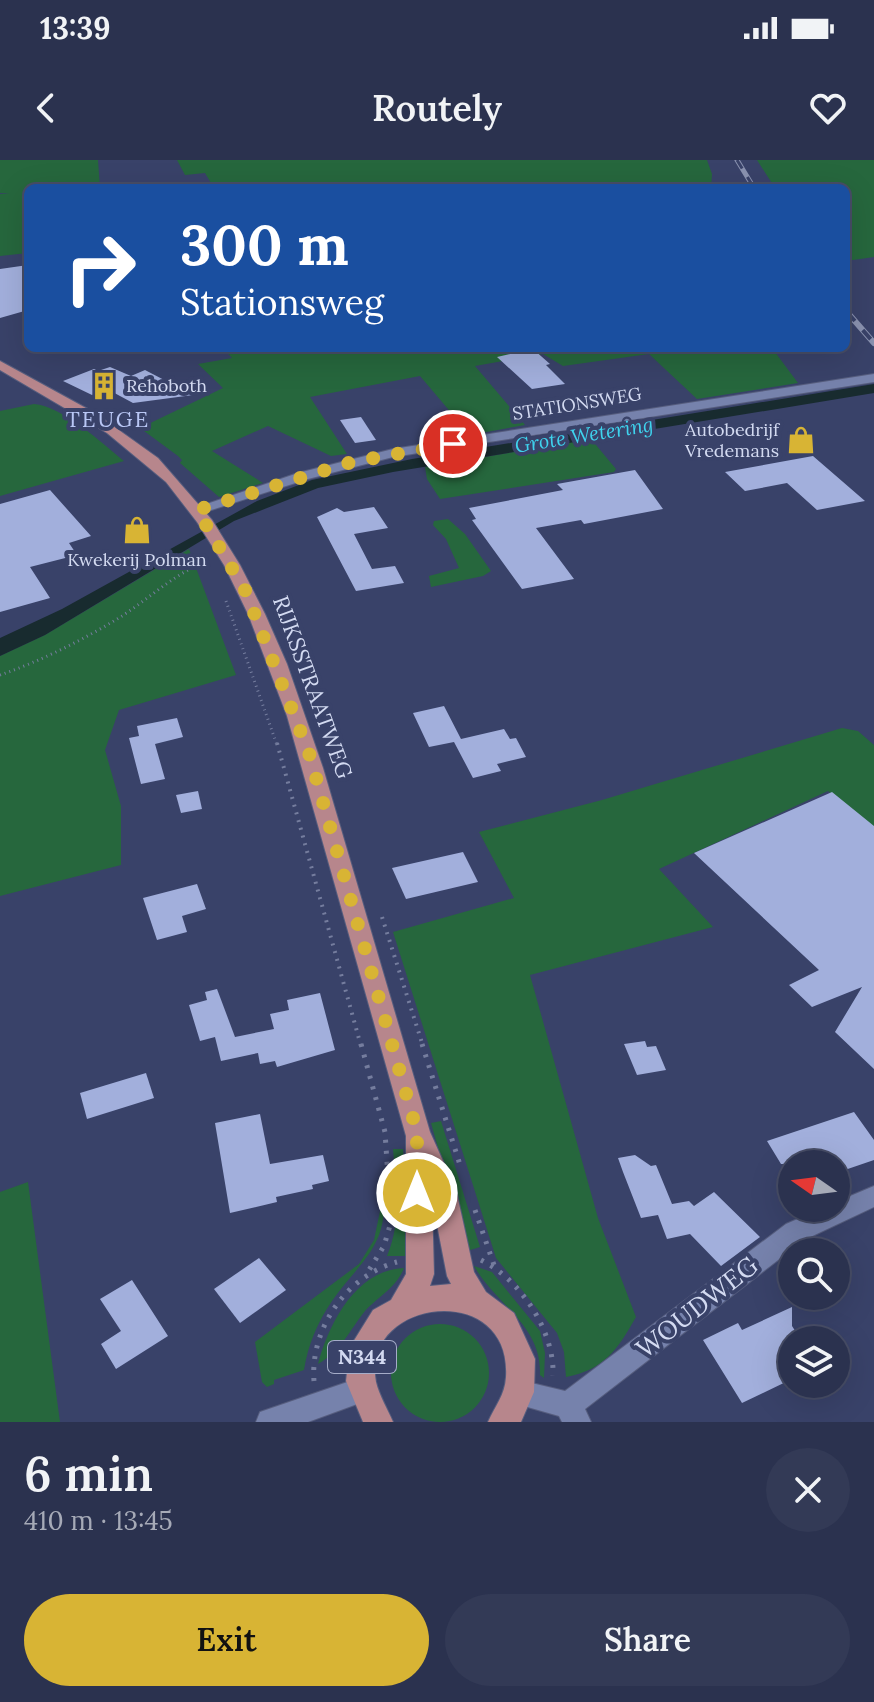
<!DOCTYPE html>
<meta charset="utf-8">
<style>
:root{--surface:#2b324f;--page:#333a56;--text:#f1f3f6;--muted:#a6aab7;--line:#474d66;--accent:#d8b434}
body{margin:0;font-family:Lora,serif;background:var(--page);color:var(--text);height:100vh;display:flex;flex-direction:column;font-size:30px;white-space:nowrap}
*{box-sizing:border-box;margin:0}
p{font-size:26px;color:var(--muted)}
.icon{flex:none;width:44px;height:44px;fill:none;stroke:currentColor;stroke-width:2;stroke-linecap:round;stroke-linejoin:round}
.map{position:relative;height:1262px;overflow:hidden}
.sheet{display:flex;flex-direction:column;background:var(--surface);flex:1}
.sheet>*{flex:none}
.guide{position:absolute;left:24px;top:24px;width:826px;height:168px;border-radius:12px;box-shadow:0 8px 32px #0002,0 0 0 2px var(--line);background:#1a4fa0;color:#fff;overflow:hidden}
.needle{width:52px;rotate:284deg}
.controls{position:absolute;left:778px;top:990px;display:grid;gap:16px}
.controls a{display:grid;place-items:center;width:72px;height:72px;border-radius:50%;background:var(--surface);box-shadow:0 8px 32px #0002,0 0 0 2px var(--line);font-size:40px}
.pin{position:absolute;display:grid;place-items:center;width:68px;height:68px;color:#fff;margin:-34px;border:4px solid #fff;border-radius:50%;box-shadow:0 2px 8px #0007}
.me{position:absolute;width:88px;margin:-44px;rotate:0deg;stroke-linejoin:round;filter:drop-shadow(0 0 6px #0008)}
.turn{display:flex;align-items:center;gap:28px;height:168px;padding:0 24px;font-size:36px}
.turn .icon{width:104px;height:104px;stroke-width:2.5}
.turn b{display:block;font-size:56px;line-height:68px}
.round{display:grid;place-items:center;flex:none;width:84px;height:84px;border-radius:42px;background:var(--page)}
.overview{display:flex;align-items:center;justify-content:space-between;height:136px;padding:0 24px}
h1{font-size:48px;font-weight:600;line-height:60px}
.primary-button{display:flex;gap:16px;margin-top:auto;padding:16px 24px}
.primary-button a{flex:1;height:92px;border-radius:48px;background:var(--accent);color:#111;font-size:32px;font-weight:600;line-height:92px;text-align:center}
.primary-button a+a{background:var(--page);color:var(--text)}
.status{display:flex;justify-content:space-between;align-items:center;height:56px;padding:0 40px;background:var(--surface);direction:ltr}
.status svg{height:22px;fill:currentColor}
header{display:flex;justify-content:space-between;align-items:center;height:104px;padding:0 24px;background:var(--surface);font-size:36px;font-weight:600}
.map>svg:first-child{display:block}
</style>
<div class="status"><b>13:39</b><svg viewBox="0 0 49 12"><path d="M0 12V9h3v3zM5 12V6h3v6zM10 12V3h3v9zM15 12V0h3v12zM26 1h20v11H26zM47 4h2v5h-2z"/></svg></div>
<header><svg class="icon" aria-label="back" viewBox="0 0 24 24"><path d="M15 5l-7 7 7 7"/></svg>Routely<svg class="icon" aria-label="heart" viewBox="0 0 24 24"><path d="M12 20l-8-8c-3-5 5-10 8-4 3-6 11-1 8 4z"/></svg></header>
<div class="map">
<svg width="874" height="1262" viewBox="0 0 874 1262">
<rect width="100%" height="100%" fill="#394269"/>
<!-- green -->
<g fill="#26673d">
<path d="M0,0H98L100,28H28L24,31H28V93L0,96V34L10,33H0Z"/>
<path d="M177,0H707L712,14L711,28H214L205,13L185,15Z"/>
<path d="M757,0H874V97L846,101V28H775Z"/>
<path d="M223,188H772L798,223L697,239L649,194L563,206L543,194L475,206L525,265L470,275L420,216L310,237L347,294L331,296L268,266L212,291L263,323L219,337L180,303L182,300L178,296L140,268L223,228L198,204L232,198Z"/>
<path d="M34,244C62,246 102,283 124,301L0,336V251Z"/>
<path d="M591,279L616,309L614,312L440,339L427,319L425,307Z"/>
<path d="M448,359L465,374L491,411L483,416L431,427L429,416L459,408L446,379L433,365L434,361Z"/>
<path d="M189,389L236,515L119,550L105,590L121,646V705L0,736V496L45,475Z"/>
<path d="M842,568L858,571L874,585V670L828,631L659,709L713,767L530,815L598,1058L636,1157C618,1189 604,1210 566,1217L564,1192L557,1173L496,1098L393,772L514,738L479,672L602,640Z"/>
<path d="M441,961L480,1087L467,1091L431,963Z"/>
<path d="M393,989H403L409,1055L406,1056L407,1096H387C402,1061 396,1026 393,989Z"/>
<path d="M28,1022L60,1262H0V1032Z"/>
<path d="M384,1032C388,1088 360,1101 332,1141C317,1163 308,1185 304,1210L274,1220V1224L267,1227L262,1222L255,1182L359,1104L374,1080Z"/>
<path d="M474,1106L492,1112L540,1171L545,1193L544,1218L540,1215C542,1165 496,1145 474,1106Z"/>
<path d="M404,1108C396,1128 379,1136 365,1151C349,1171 341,1191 318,1204C329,1163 356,1110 404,1108Z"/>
<circle cx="440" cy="1213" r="49"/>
</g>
<!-- water -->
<path fill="#182b2f" d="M874,224V233L393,312L318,328L234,361L45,475L0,496V478L62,449L257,341L312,320L412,299Z"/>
<!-- building -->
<g fill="#a2afdc">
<path d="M28,105V150L0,158V109Z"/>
<path d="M533,189L550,204L546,205L565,224L532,229L497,197Z"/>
<path d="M110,207L131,216L145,210L193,235L133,243L107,229L92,235L63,221L94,209L98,211Z"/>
<path d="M361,257L376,280L355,283L340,260Z"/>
<path d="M813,296L865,341L817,350L787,323L745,331L725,312Z"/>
<path d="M635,310L663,349L584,364L581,360L536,368L574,419L522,429L472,360L476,359L469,348L563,330L557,324Z"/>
<path d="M50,330L91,376L69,383L77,395L30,407L50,438L0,452V344Z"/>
<path d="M374,347L388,368L354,374L372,409L395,406L404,423L356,431L317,357L337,348L344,352Z"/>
<path d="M444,546L461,579L504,569L510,579L516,578L526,597L497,604L501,611L473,618L454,582L429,587L413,553Z"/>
<path d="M177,558L183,577L155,584L165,619L141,624L129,578L139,576L137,566Z"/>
<path d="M198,631L202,649L181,653L176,635Z"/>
<path d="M832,632L874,666V909L835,872L862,827L812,847L789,825L819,810L694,693Z"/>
<path d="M463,692L478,722L406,739L392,708Z"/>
<path d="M197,724L206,749L182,756L187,772L157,780L143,738Z"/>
<path d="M217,829L235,877L274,869L270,854L289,850L287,840L320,833L335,890L277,907L275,901L260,904L258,893L221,901L215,877L200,881L189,845L207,840L205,832Z"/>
<path d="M645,881L647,887L656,886L666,910L637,915L624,884Z"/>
<path d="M146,913L154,938L87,959L80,933Z"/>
<path d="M854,952L874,980V1000L836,1013V1004H781L767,981Z"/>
<path d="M260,954L270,1004L323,995L329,1021L312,1025L313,1029L276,1037L277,1042L230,1053L215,963Z"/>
<path d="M635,995L651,1006L656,1005L672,1044L689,1041L694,1046L714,1032L760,1077L721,1106L690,1074L667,1079L658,1055L641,1058L623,1012L618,998Z"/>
<path d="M259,1098L286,1130L240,1163L214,1129Z"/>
<path d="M132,1120L168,1176L116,1209L101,1184L121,1171L100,1139Z"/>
<path d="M792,1147V1166L801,1180H792V1219L742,1243L703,1180L738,1163L742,1170Z"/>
</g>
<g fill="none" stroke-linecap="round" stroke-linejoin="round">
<defs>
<g id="street">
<path d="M874,1026V1047L804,1080L585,1249L591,1262H562L559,1256L510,1242L506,1233L510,1224L519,1220L565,1231L786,1064L823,1048H836V1042Z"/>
<path d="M362,1217L371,1221L375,1230L371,1239L308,1262H256L260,1252Z"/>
</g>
<path id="secondary" d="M874,214V222L393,297L308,319L202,353L197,355L189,350L298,313L393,289Z"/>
<path id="primary" d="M0,201L95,253L158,298L212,360L240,405L265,454L287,504L323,608L430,972L456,1030L474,1112L486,1132L514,1153L535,1199L534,1232L521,1262H488C495,1246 505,1235 506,1217C512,1119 360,1138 376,1222C379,1235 388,1250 393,1262H363L346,1221L350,1187L373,1150L391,1140L406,1114V976L287,556L248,454L224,405L197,362L166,322L107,273L0,210ZM432,1039L447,1116L451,1124L430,1126L434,1114Z"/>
</defs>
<!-- street casing -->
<use href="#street" stroke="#565d7e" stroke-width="2"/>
<!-- secondary casing -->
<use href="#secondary" stroke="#565d7e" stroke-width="2"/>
<!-- primary casing -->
<use href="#primary" stroke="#565d7e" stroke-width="2"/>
<!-- path-far2 -->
<g stroke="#757d9e" stroke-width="3" stroke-dasharray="1 4" stroke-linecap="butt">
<path d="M226,441L277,585"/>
<path d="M0,515C41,501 85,479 122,456C151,437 177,412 209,400"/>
</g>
<!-- path-far1 -->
<g stroke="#757d9e" stroke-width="4" stroke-dasharray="2 6" stroke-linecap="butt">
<path d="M277,583L361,886"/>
<path d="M382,757L423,886"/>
</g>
<!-- path -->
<g stroke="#757d9e" stroke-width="5" stroke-dasharray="3 8" stroke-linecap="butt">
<path d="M361,884L385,972L391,1062L384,1086L369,1110"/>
<path d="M422,884L461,1008"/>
<path d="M475,1050L494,1105"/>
<path d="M481,1100C521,1120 555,1172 553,1216"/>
<path d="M314,1221C310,1169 346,1116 397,1102"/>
</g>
<!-- street -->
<use href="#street" fill="#7682ac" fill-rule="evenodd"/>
<!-- secondary -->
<use href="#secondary" fill="#7682ac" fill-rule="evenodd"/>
<!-- primary -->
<use href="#primary" fill="#b7868c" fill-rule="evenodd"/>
<defs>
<g id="rail-far1">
<path d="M737,0L754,28"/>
<path d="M846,151L848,154"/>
</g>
<path id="rail" d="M847,152L874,183"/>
</defs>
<!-- rail-far1 casing -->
<use href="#rail-far1" stroke="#8a92b0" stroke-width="5"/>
<!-- rail casing -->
<use href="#rail" stroke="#8a92b0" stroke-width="6"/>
<!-- rail-far1 -->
<use href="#rail-far1" stroke="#394269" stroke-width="3" stroke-dasharray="10" stroke-linecap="butt"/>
<!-- rail -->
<use href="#rail" stroke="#394269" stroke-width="4" stroke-dasharray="12" stroke-linecap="butt"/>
</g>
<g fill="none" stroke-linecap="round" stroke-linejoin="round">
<!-- route -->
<path stroke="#d8b434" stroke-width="14" stroke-dasharray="0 25.2" d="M417,1033V972L309,593L245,430L197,350L352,302L453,284"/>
</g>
<!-- icons -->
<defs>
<symbol id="building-bare" viewBox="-9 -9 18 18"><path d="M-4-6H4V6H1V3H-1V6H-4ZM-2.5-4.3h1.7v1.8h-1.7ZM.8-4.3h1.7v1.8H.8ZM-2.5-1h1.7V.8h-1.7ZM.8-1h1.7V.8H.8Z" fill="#d8b434" stroke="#394269" stroke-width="2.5" paint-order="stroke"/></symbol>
<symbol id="shop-bare" viewBox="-9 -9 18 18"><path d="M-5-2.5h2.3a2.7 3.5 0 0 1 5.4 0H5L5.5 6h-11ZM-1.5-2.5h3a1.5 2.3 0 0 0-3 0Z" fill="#d8b434" stroke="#394269" stroke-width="2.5" paint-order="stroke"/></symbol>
</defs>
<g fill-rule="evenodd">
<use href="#building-bare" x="84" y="206" width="40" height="40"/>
<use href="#shop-bare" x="781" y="260" width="40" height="40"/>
<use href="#shop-bare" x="117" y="350" width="40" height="40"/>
</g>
<g text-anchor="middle" stroke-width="8" stroke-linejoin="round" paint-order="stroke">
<!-- far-poi labels -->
<g font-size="18" fill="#d3daf1" stroke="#394269" text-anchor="start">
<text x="126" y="232">Rehoboth</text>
<text x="779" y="276" text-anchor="end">Autobedrijf<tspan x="779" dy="21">Vredemans</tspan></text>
<text x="137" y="406" text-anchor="middle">Kwekerij Polman</text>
</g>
<!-- far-street labels -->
<g font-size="18" fill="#d3daf1" stroke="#394269">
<text transform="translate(577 244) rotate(-9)" y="6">STATIONSWEG</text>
</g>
<!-- far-water labels -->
<g font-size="20" font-style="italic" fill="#3fd3ee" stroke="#394269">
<text transform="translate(584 275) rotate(-9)" y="7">Grote Wetering</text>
</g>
<!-- shield labels -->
<rect fill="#394269" stroke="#a5acc8" stroke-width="2" x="328" y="1181" width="68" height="32" rx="6"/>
<g font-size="20" font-weight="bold" fill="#d3daf1">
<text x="362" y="1204">N344</text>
</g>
<!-- far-quarter labels -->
<g font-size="22" letter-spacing="2" fill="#b9c7f5" stroke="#394269">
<text x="108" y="267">TEUGE</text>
</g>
<!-- street labels -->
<g font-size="22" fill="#d3daf1" stroke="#394269">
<text transform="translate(313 527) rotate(70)" y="8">RIJKSSTRAATWEG</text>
</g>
<!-- near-street labels -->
<g font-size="26" fill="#d3daf1" stroke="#394269">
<text transform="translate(697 1147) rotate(-38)" y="9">WOUDWEG</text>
</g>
</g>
</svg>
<div class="controls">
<a><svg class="needle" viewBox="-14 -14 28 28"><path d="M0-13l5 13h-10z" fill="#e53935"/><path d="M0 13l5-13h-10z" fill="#a6aab7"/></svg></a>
<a><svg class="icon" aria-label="search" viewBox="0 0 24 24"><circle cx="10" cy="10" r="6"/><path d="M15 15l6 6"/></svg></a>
<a><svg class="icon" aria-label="layers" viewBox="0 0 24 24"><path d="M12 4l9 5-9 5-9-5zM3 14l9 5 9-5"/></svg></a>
</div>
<div class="pin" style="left:453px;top:284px;background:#d93025"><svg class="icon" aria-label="arrive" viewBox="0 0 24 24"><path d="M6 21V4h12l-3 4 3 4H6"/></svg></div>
<svg class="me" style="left:417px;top:1033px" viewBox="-20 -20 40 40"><circle r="17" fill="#d8b434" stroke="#fff" stroke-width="3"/><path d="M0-11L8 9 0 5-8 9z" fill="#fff"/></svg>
<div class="guide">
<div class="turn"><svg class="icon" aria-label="right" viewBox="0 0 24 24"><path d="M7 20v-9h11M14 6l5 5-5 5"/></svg><div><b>300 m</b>Stationsweg</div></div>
</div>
</div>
<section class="sheet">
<div class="overview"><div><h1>6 min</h1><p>410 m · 13:45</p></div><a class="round"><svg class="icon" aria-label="close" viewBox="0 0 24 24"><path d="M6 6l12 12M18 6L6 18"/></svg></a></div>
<div class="primary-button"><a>Exit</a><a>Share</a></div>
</section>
